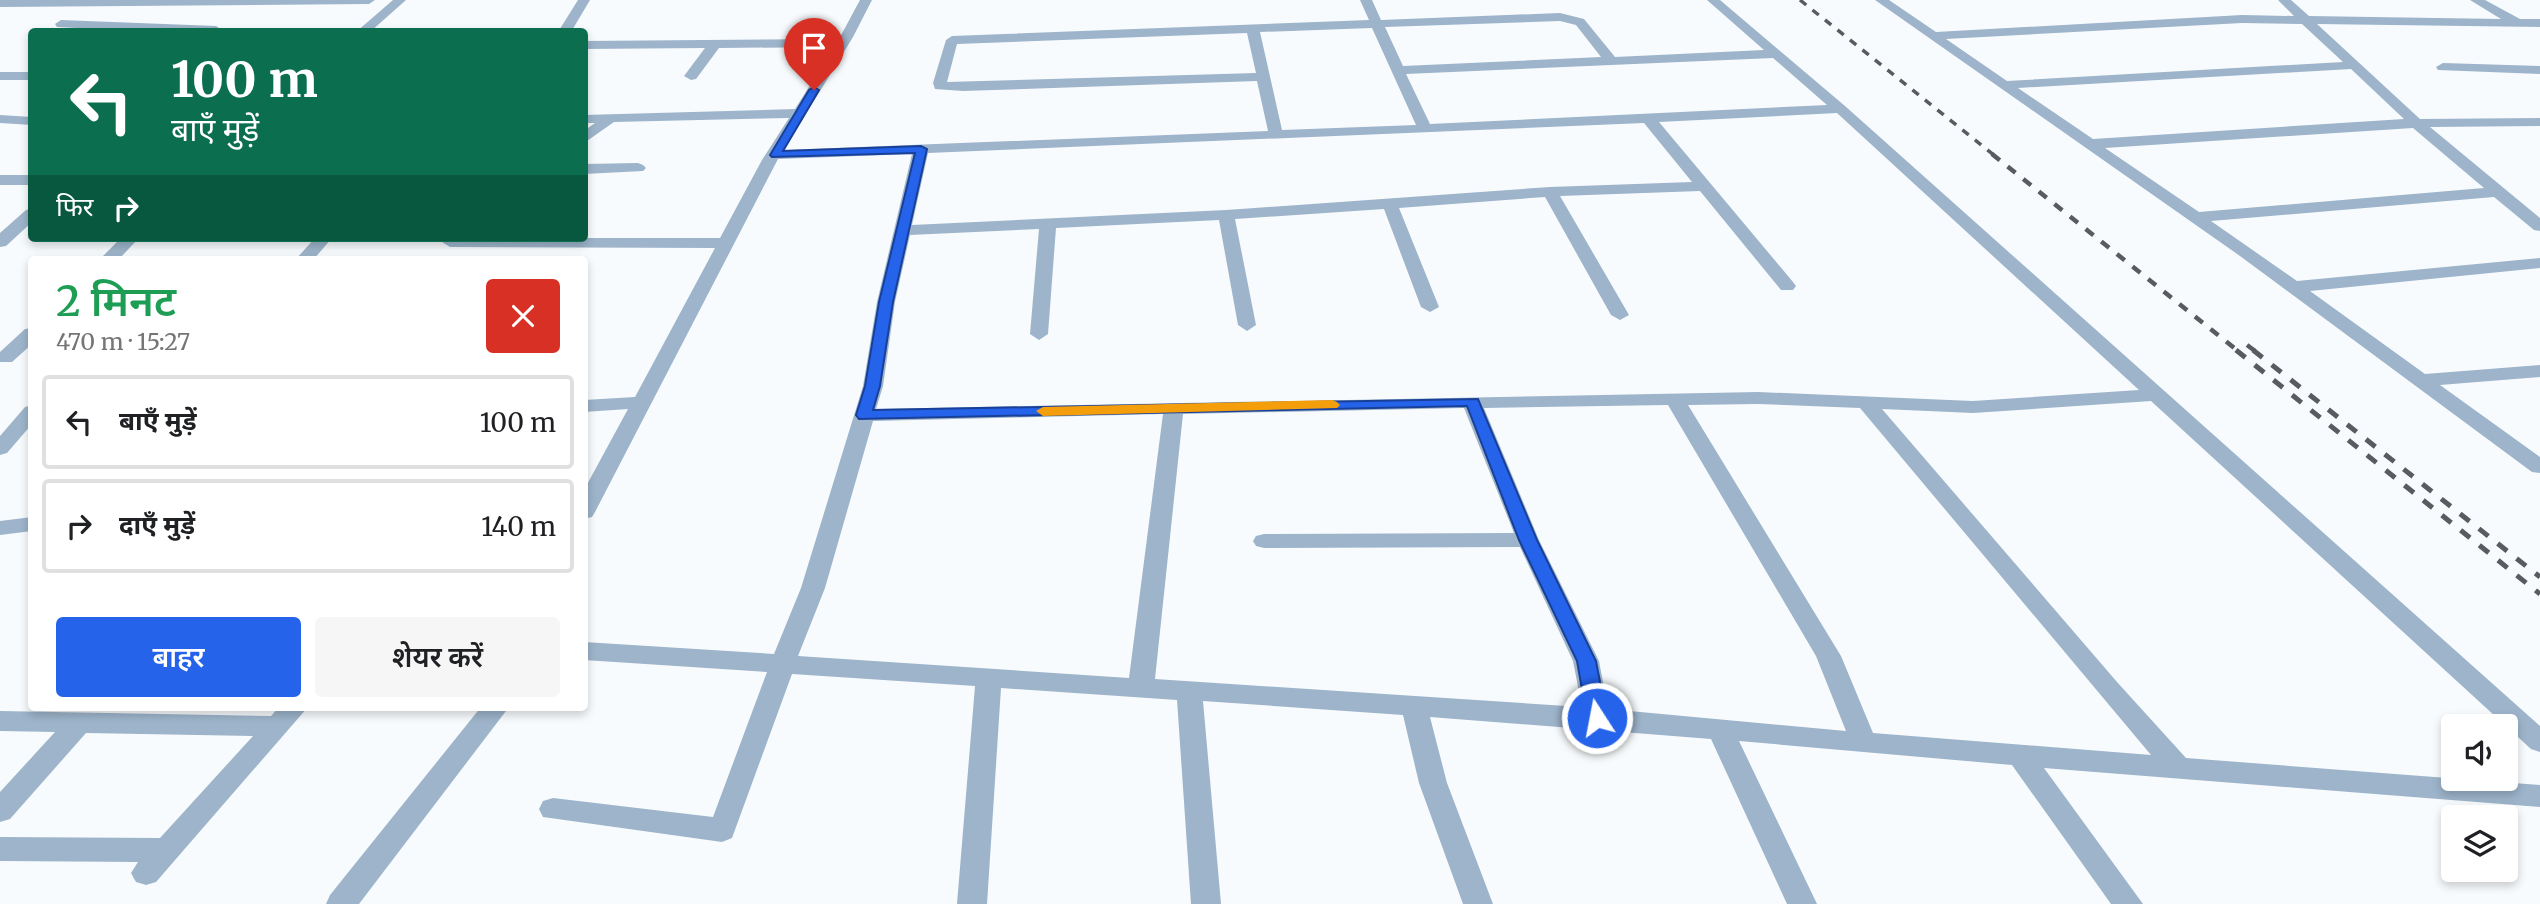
<!DOCTYPE html>
<html lang="hi">
<meta charset="utf-8">
<style>
:root{--surface:#fff;--page:#f6f6f6;--text:#202124;--muted:#757577;--line:#e0e0e0;--accent:#2563eb}
body{margin:0;font-family:Merriweather,"Noto Sans Devanagari",serif;background:var(--page);color:var(--text);height:100vh;display:flex;flex-direction:column;font-size:26px;white-space:nowrap}
*{box-sizing:border-box;margin:0}
p{font-size:23px;color:var(--muted)}
.icon{flex:none;width:38px;height:38px;fill:none;stroke:currentColor;stroke-width:2;stroke-linecap:round;stroke-linejoin:round}
.map{position:relative;flex:1;overflow:hidden}
.side{position:absolute;left:28px;top:256px;width:560px;height:455px;display:flex;flex-direction:column;background:var(--surface);border-radius:7px;box-shadow:0 4px 10px #0003}
.side>*{flex:none}
.hud{position:absolute;left:28px;top:28px;width:560px;height:214px;border-radius:7px;box-shadow:0 4px 10px #0003;background:#0b6e4f;color:#fff;overflow:hidden}
.controls{position:absolute;left:2441px;top:714px;display:grid;gap:14px}
.controls a{display:grid;place-items:center;width:77px;height:77px;border-radius:7px;background:var(--surface);box-shadow:0 4px 10px #0003;font-size:35px}
.pin{position:absolute;display:grid;place-items:center;width:60px;height:60px;color:#fff;margin:-72px -30px;border-radius:50% 50% 50% 0;rotate:-45deg;box-shadow:0 0 7px #0007}
.pin .icon{rotate:45deg}
.me{position:absolute;width:77px;margin:-38px;rotate:349deg;stroke-linejoin:round;filter:drop-shadow(0 0 5px #0008)}
.turn{display:flex;align-items:center;gap:24px;height:147px;padding:0 28px;font-size:32px}
.turn .icon{width:91px;height:91px;stroke-width:2.5}
.turn b{display:block;font-size:49px;line-height:60px}
.then{display:flex;align-items:center;height:66px;padding:0 28px;background:#0003;gap:14px;font-size:26px}
.round{display:grid;place-items:center;flex:none;width:74px;height:74px;border-radius:7px;background:var(--page)}
.overview{display:flex;align-items:center;justify-content:space-between;height:119px;padding:0 28px}
h1{font-size:42px;font-weight:600;line-height:52px;color:#1e9e55}
.primary-button{display:flex;gap:14px;margin-top:auto;padding:14px 28px}
.primary-button a{flex:1;height:80px;border-radius:7px;background:var(--accent);color:#fff;font-size:28px;font-weight:600;line-height:80px;text-align:center}
.primary-button a+a{background:var(--page);color:var(--text)}
ul{padding:0;list-style:none}
li{display:flex;align-items:center;gap:21px;height:94px;margin:0 14px 10px;padding:0 14px;border:4px solid var(--line);border-radius:7px}
li div{flex:1}
li b{display:block;font-size:26px}
li em{font-style:normal}
.map>svg:first-child{display:block}
</style>
<div class="map">
<svg width="2540" height="904" viewBox="0 0 2540 904">
<rect width="100%" height="100%" fill="#f8fbfd"/>
<g fill="none" stroke-linecap="round" stroke-linejoin="round">
<!-- minor -->
<g fill="#9db4ca" fill-rule="evenodd">
<path d="M0,0H375L369,4L0,7Z"/>
<path d="M393,0H406L370,32H356Z"/>
<path d="M578,0H590L571,32H558Z"/>
<path d="M860,0H872L853,37L784,150L1268,131L1257,81L963,91L935,89L933,83L946,40L952,36L1369,20L1360,0H1372L1381,20L1560,13L1584,19L1615,57L1764,50L1707,0H1720L1845,106L2540,726V752L2531,749L2151,401L1973,413L1882,409L2117,682L2186,758L2540,785V807L2044,768L2143,904H2111L2012,765L1739,741L1817,904H1787L1711,739L1430,717L1447,783L1493,904H1463L1419,783L1403,715L1203,701L1221,904H1191L1177,700L1001,688L987,904H957L975,686L792,674L732,838L722,842L543,817L539,809L543,801L553,798L713,817L767,672L584,660V642L774,654L801,588L863,386L877,302L912,154L778,159L595,512L592,517L584,519V490L628,409L584,412V400L635,397L715,248L450,247L442,242L445,238H720L762,160L789,118L614,122L584,143V131L595,123H584V115L795,109L834,47L719,48L696,79L691,80L684,76L705,48L584,49V41L839,39ZM1560,21L1576,25L1601,57L1403,66L1385,27ZM1372,28L1416,125L1282,130L1260,32ZM1247,33L1256,73L947,82L957,44ZM1773,58L1827,105L1430,124L1406,74ZM1837,113L2139,390L1973,401L1758,392L876,409L883,386L895,302L910,235L1039,229L1030,334L1039,340L1048,334L1056,228L1219,220L1238,325L1247,331L1256,325L1235,219L1384,209L1421,307L1430,312L1439,307L1399,208L1545,197L1611,315L1620,320L1629,315L1560,196L1700,191L1781,290H1793L1796,286L1793,282L1659,122ZM1644,123L1692,182L1550,187L1226,210L912,225L928,153ZM1758,404L1860,408L2151,755L1873,733L1841,656L1688,405ZM1668,405L1816,656L1846,731L1608,709L1599,661L1539,540L1484,408ZM1464,408L1514,533L1264,534L1256,536L1253,541L1256,546L1264,548L1520,547L1573,661L1582,707L1155,679L1183,414ZM1163,414L1129,678L798,656L825,588L873,421Z"/>
<path d="M1875,0H1889L1936,32L2242,15L2294,16L2278,0H2291L2309,16L2501,19L2470,0H2485L2520,19H2540V27L2317,24L2420,119L2540,118V126L2430,127L2540,218V231L2534,230L2494,197L2211,221L2297,281L2540,258V268L2310,291L2425,374L2540,365V377L2440,385L2540,457V473L2532,472L2240,256ZM2242,23L2302,24L2343,62L2007,81L1946,39ZM2351,69L2404,119L2093,139L2018,88ZM2413,128L2484,188L2199,212L2105,148Z"/>
<path d="M61,20L216,26L222,30L157,32L57,27L55,24Z"/>
<path d="M2443,63L2540,66V74L2438,70L2436,67Z"/>
<rect x="0" y="72" width="32" height="8"/>
<path d="M0,115L32,117V125L0,123Z"/>
<path d="M638,163L643,165L646,168L643,171L584,174V164Z"/>
<rect x="0" y="175" width="32" height="10"/>
<path d="M32,208V222L6,246L0,247V233L26,210Z"/>
<path d="M121,238H139L119,259H100Z"/>
<path d="M315,238H332L314,259H296Z"/>
<path d="M32,328V344L12,362H0V352L25,329Z"/>
<path d="M32,405V424L7,453L0,455V436L25,407Z"/>
<path d="M32,517V531L0,535V521Z"/>
<path d="M279,707H308L156,882L146,885L136,882L131,873L138,862L0,861V837L160,838L253,736L86,733L10,819L0,822V792L55,732L0,731V711L271,716Z"/>
<path d="M481,707H509L359,904H326L330,895Z"/>
</g>
<!-- rail-far2 -->
<path stroke="#585c61" stroke-width="3.5" stroke-dasharray="8 8" stroke-linecap="butt" d="M1800,0L1995,156"/>
<!-- rail-far1 -->
<g stroke="#585c61" stroke-width="4.5" stroke-dasharray="10 10" stroke-linecap="butt">
<path d="M1992,154L2238,351"/>
<path d="M2247,345L2255,351"/>
</g>
<!-- rail -->
<g stroke="#585c61" stroke-width="5" stroke-dasharray="12 12" stroke-linecap="butt">
<path d="M2236,350L2540,594"/>
<path d="M2253,350L2540,577"/>
</g>
</g>
<!-- route -->
<path fill="#2563eb" stroke="#184099" stroke-width="2" d="M814,87L819,90L783,151L921,146L927,149L893,302L880,386L873,410L1478,399L1537,540L1596,661L1607,718L1604,724L1597,726L1590,724L1587,718L1577,661L1519,540L1467,406L859,419L856,415L865,386L879,302L915,153L772,157L770,155L809,90Z"/>
<!-- slow -->
<path fill="#f59e0b" d="M1332,400L1337,402L1340,405L1337,408L1043,416L1036,411L1043,407Z"/>
</svg>
<div class="controls">
<a><svg class="icon" aria-label="sound" viewBox="0 0 24 24"><path d="M4 9h4l5-4v14l-5-4H4zM17 9q2 3 0 6"/></svg></a>
<a><svg class="icon" aria-label="layers" viewBox="0 0 24 24"><path d="M12 4l9 5-9 5-9-5zM3 14l9 5 9-5"/></svg></a>
</div>
<div class="pin" style="left:814px;top:90px;background:#d93025"><svg class="icon" aria-label="arrive" viewBox="0 0 24 24"><path d="M6 21V4h12l-3 4 3 4H6"/></svg></div>
<svg class="me" style="left:1597px;top:718px" viewBox="-20 -20 40 40"><circle r="17" fill="#2563eb" stroke="#fff" stroke-width="3"/><path d="M0-11L8 9 0 5-8 9z" fill="#fff"/></svg>
<div class="hud">
<div class="turn"><svg class="icon" aria-label="left" viewBox="0 0 24 24"><path d="M17 20v-9H6M10 6l-5 5 5 5"/></svg><div><b>100 m</b>बाएँ मुड़ें</div></div>
<div class="then">फिर<svg class="icon" aria-label="right" viewBox="0 0 24 24"><path d="M7 20v-9h11M14 6l5 5-5 5"/></svg></div>
</div>
<section class="side">
<div class="overview"><div><h1>2 मिनट</h1><p>470 m · 15:27</p></div><a class="round" style="background:#d93025;color:#fff"><svg class="icon" aria-label="close" viewBox="0 0 24 24"><path d="M6 6l12 12M18 6L6 18"/></svg></a></div>
<ul>
<li><svg class="icon" aria-label="left" viewBox="0 0 24 24"><path d="M17 20v-9H6M10 6l-5 5 5 5"/></svg><div><b>बाएँ मुड़ें</b></div><em>100 m</em></li>
<li><svg class="icon" aria-label="right" viewBox="0 0 24 24"><path d="M7 20v-9h11M14 6l5 5-5 5"/></svg><div><b>दाएँ मुड़ें</b></div><em>140 m</em></li>
</ul>
<div class="primary-button"><a>बाहर</a><a>शेयर करें</a></div>
</section>
</div>
